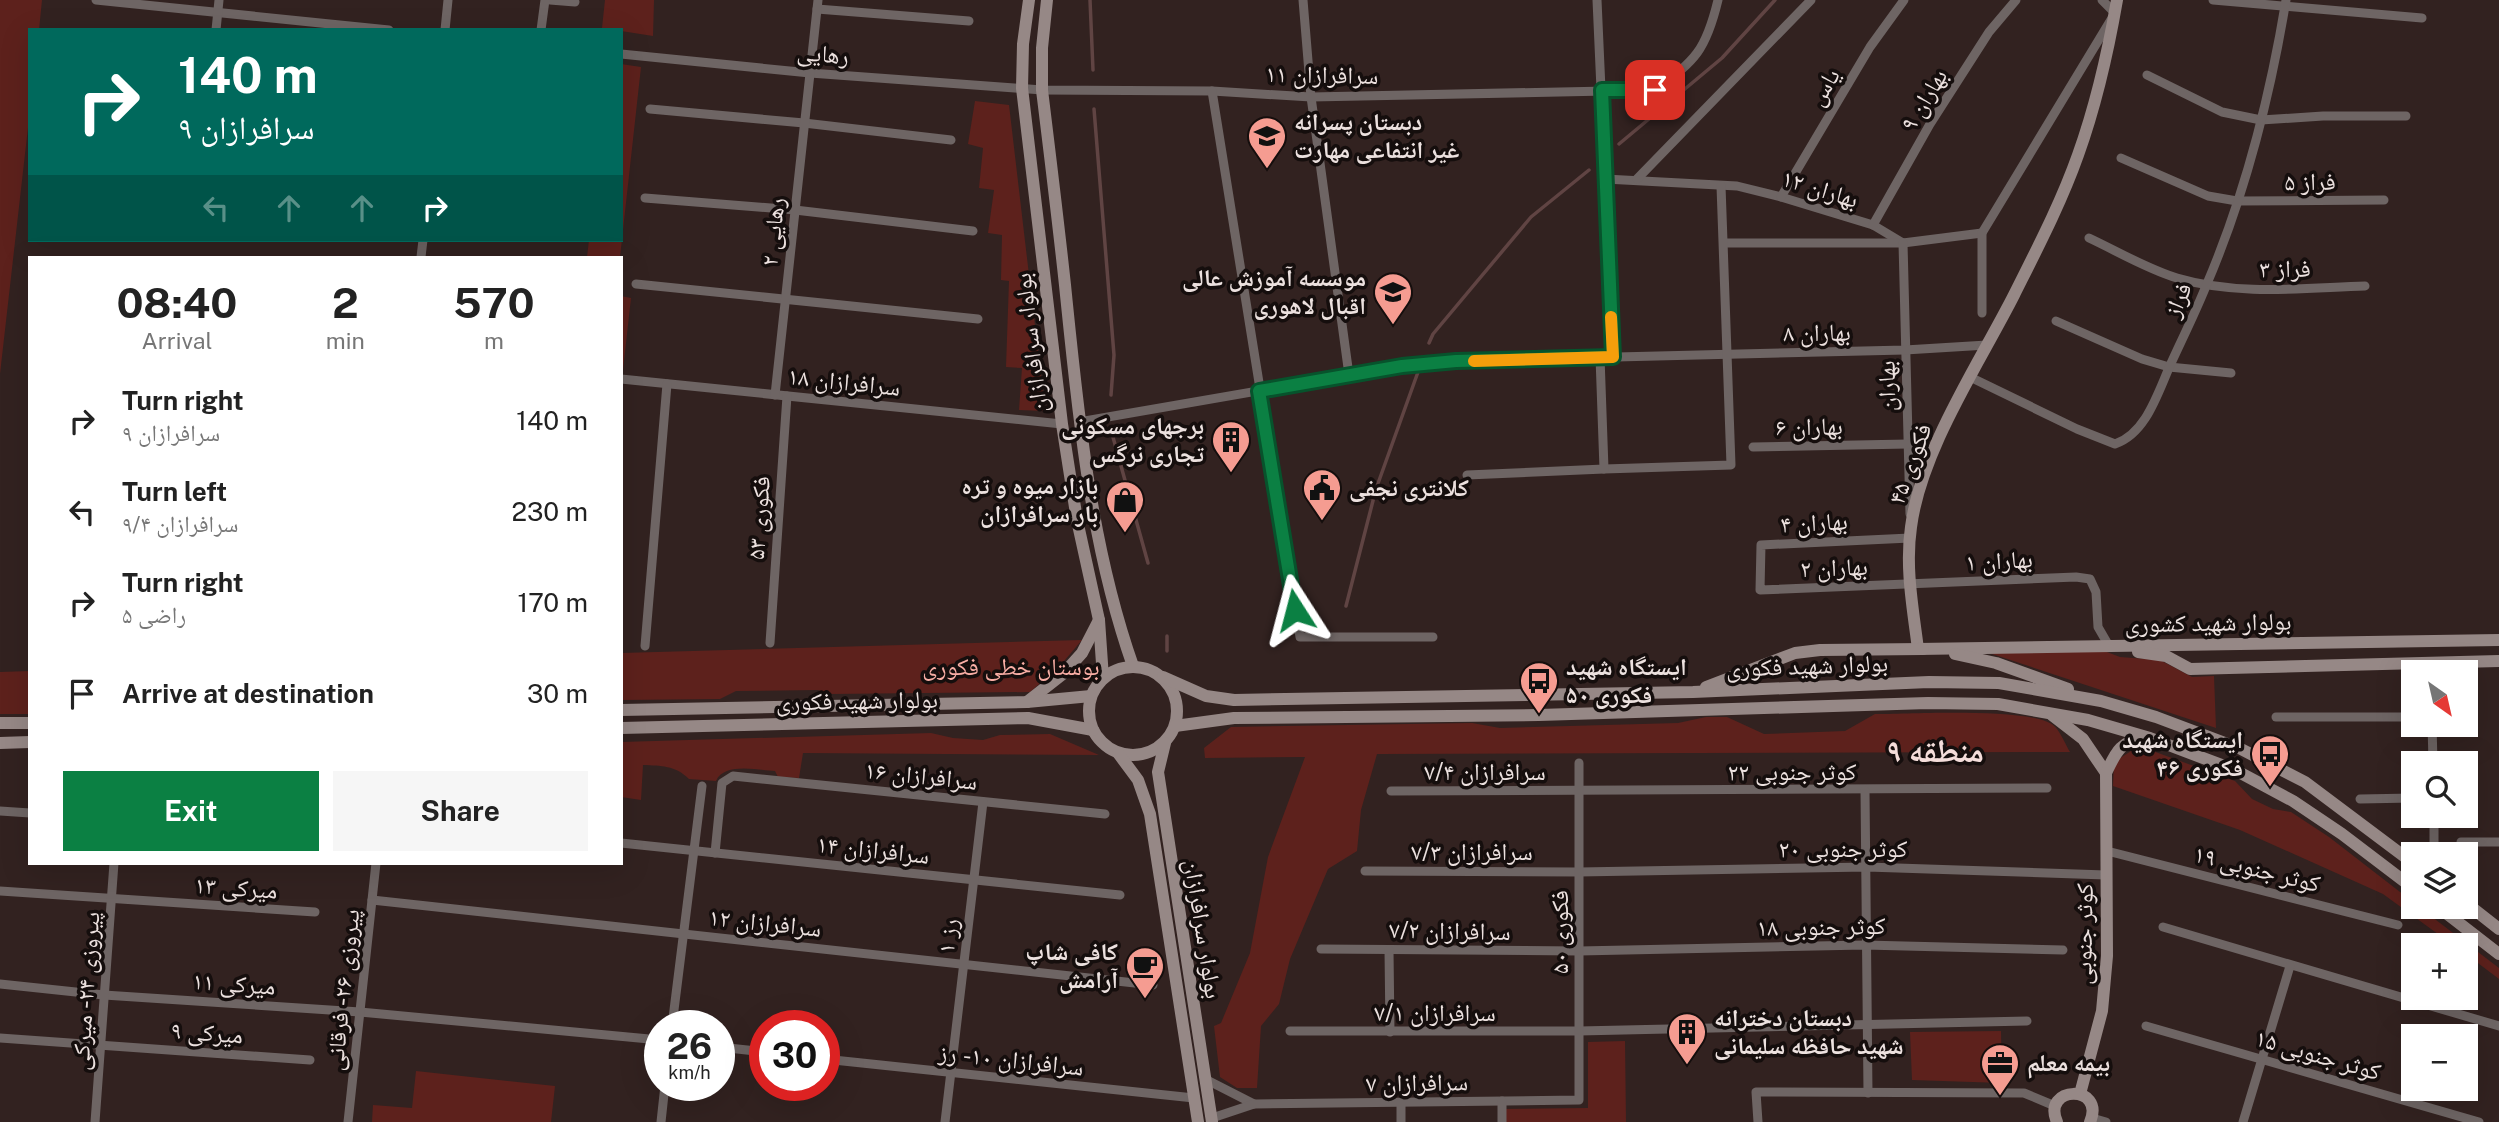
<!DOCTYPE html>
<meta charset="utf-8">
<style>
:root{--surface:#fff;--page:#f6f6f6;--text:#222;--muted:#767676;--accent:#0b8043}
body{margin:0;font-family:"Public Sans","Noto Naskh Arabic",sans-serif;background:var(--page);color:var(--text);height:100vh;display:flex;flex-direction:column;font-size:26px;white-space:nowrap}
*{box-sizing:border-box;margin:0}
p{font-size:23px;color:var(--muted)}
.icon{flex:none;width:38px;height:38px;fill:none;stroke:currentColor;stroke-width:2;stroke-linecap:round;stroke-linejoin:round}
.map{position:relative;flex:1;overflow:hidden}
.drawer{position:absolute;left:28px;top:256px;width:595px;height:609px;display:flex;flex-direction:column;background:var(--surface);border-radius:0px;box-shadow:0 7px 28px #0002}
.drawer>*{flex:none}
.hud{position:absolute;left:28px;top:28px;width:595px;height:214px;border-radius:0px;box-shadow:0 7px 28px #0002;background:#00695c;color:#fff;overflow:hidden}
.needle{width:46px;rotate:146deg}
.tools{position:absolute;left:2401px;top:660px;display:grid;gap:14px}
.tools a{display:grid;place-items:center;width:77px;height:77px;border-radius:0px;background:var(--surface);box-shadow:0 7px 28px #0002;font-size:35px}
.speed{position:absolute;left:644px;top:1010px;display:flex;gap:14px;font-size:35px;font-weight:700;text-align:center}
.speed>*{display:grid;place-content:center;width:91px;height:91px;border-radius:50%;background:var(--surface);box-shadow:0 7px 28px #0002;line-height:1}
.speed small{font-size:18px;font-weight:400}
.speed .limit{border:10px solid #d22;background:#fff;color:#111}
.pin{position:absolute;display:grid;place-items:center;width:60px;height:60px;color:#fff;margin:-30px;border-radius:14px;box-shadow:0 4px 10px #0006}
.me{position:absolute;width:77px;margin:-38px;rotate:351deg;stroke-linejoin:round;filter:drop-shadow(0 0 5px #0008)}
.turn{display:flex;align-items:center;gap:24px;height:147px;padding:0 35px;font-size:32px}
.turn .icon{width:91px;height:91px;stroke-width:2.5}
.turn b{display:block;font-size:49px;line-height:60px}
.lanes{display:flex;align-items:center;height:66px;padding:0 35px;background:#0003;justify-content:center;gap:35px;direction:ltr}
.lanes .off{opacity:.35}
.eta{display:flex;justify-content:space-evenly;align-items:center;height:119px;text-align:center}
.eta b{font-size:42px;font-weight:700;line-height:49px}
.primary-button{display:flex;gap:14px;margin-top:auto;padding:14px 35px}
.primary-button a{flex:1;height:80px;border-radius:0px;background:var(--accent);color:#fff;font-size:28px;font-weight:700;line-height:80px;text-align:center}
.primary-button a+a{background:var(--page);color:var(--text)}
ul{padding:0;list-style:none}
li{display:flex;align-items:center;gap:21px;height:91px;padding:0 35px}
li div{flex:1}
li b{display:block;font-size:26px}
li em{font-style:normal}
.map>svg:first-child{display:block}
</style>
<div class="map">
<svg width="2499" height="1122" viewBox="0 0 2499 1122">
<rect width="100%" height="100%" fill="#322220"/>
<!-- green -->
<g fill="#5d211c">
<path d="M0,0H42L39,30H30V110L0,374Z"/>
<path d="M605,0H654L653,36L602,28Z"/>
<path d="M621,64L641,67L620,257H587L589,240H621Z"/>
<path d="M975,101L1009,105L1045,411L1019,410L1022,368L1006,367L1009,281L1001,280L1002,235L988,233L994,190L979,188L983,148L968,144Z"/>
<path d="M621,296L631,298L623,370L621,369Z"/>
<path d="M1082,640L1059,667L1030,692L831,694L818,690L736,691L720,699L621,700V653Z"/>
<path d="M1977,649H2099L2120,657L2160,660L2192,677L2214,676L2216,728Z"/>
<path d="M30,671V714H0V672Z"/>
<path d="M1875,714C1908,714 2030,707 2053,725C2060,730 2065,744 2070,752L1377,754L1361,810L1357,851L1328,869L1290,959L1279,1004L1261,1026L1257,1088H1237L1220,1077L1214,1026L1221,1023L1250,953L1268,857L1305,757L1205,758L1204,748L1231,727L1472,723L1500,728L1678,723L1706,717H1727L1764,734L1845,731Z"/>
<path d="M931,733L953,738L983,740L1000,735L1050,734L1099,755L803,753L799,778L778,777L775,771C758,770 724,762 716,781L689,779C675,765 661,766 643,765L641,800L621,797V742Z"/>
<path d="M2139,746L2235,781L2252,799L2273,809L2291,812L2329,837L2413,902V906L2419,907L2499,968V979L2466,954V945H2453L2383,894L2240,830L2113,786L2114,762Z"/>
<path d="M2001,1031L2002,1083L1912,1080L1910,1032Z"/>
<path d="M1625,1041L1626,1122H1499V1109L1588,1108V1042Z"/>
<path d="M416,1071L555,1086L551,1122H372L373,1105L412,1108Z"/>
</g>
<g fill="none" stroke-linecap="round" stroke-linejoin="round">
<!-- stream -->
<g stroke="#604443" stroke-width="3.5">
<path d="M1090,0L1093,70"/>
<path d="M1094,109L1114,355L1111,395"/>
<path d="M1619,144L1722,58L1775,0"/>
<path d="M1429,343L1433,334L1531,217L1589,170"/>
<path d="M1111,430L1148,563"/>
<path d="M1346,606L1376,489L1418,372"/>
<path d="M1167,636V651"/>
</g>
<!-- street -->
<g stroke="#6e6564" stroke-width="9">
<path d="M96,0L389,30"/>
<path d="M550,0L575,2"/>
<path d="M1303,0L1311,97L1349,375"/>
<path d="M1597,0L1613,357"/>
<path d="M2213,0L2422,18"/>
<path d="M817,9L969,21"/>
<path d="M216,30L219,0"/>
<path d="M445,30L448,0"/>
<path d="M541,30L545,0"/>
<path d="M621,54L810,73L1042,90L1212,91L1311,97L1655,90C1696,60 1706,50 1718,0"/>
<path d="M2147,75L2222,112L2261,120L2323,116H2406"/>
<path d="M1212,91L1300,637H1433"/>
<path d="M650,109L804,123L951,140"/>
<path d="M2121,158L2208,196L2237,201L2384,200"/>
<path d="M1605,179L1737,186L1781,197L1873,225L1903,243"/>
<path d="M1637,179L1811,0"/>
<path d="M1781,197L1870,47L1904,0"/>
<path d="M645,198L795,210L973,231"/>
<path d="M1873,225L1930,124L1989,32L2016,0"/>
<path d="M2089,238C2117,251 2147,269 2177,278C2238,296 2303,288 2365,286"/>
<path d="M1724,243H1903L1982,233"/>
<path d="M1903,243L1910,514"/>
<path d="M421,257L423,240"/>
<path d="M636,284L978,319"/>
<path d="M1982,313V233L2115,13L2102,0"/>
<path d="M2056,321L2142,359L2169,367L2231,373"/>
<path d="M1970,377L2077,429L2115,444C2148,433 2159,388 2173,359C2184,335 2196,311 2206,286C2245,195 2270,97 2286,0"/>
<path d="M621,379L1062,424"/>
<path d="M775,395L818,0"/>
<path d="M1079,422L1402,366L1456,361L1905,350L1987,345"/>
<path d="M1753,447L1908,444"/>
<path d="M1604,469L1731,465L1721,186"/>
<path d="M1467,475L1604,469L1600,357"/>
<path d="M1910,538L1761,545L1760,590L2076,577L2090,579L2096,592L2098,627L2109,646"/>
<path d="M770,643L787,396"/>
<path d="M645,646L667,384"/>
<path d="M2276,717H2413"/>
<path d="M2432,724L2433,763"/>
<path d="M1391,791L2047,788"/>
<path d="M1865,791L1868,1093"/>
<path d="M2360,799L2413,798"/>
<path d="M0,811L30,813"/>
<path d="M2434,816V852"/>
<path d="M2461,842H2499"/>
<path d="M621,843L1120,895"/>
<path d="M2107,851L2398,925"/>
<path d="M715,853L722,783L733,776L1105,814"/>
<path d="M1365,871L1579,872L1867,867L2106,875"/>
<path d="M0,891L315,912"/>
<path d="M372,900L1153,985"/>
<path d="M2163,927L2499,1026"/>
<path d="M1321,949L1579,951L1865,945L2063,950"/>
<path d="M1389,950L1390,1032"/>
<path d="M0,984L104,995L360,1012L660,1040"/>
<path d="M672,1026L702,786"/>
<path d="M2146,1026L2479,1122"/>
<path d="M1290,1031H1579L2027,1021"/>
<path d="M0,1038L310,1060"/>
<path d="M719,1047L765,1052"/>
<path d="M824,1059L1194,1098"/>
<path d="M1205,1079L1254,1104"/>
<path d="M1212,1118L1254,1104L1579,1100V763"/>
<path d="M2092,1118L2106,1122"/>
<path d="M95,1122L114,863"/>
<path d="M348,1122L376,863"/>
<path d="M661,1122L665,1085"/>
<path d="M945,1122L983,802"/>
<path d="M1401,1122V1103"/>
<path d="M1502,1122V1101"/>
<path d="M1758,1122L1756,1092L2024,1093L2055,1106"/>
<path d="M2243,1122L2290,966"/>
</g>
<!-- secondary -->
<g stroke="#968886" stroke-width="12">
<path d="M1029,0L1023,44L1022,88L1062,424L1077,520L1099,620L1103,678"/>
<path d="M1047,0L1042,48V90C1050,155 1058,220 1065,285C1078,413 1090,544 1133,666"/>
<path d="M1918,649C1913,609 1905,567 1911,527C1921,450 1979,364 2014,295C2037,249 2061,203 2078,155C2096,105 2108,52 2117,0"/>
<path d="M1918,649L2499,640"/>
<path d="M2138,652L2166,656L2190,669L2499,661"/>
<path d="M1955,654L1996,663L2068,689"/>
<circle cx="1133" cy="711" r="44"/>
<path d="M1163,677L1206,696L1234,700L1693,692L1929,682L1999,683L2101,701L2156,717L2241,749L2305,782L2413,863"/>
<path d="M1706,687L1795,653L1820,650L1923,649"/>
<path d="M1027,702L1064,673L1082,653L1099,620"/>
<path d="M621,710L1027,702L1091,696"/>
<path d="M2052,715L2083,739L2106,773"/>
<path d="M0,723H30"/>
<path d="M1175,726L1234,718L1539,715L1928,703L1998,704L2088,720L2150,738L2235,770L2293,801L2342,834L2413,888"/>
<path d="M621,728L1028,718L1093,730"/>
<path d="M0,743L30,742"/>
<path d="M1165,743L1158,772L1212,1122"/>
<path d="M1118,753L1138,780L1150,814L1198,1122"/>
<path d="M2466,903L2499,929"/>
<path d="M2437,906L2499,954"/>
<path d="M2080,1094L2102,1011L2107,956L2106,773C2116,752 2120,741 2145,738"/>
<path d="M2057,1122C2041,1085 2106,1084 2090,1122"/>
</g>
</g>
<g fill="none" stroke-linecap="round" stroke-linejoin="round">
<defs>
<path id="route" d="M1295,610L1259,391L1402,366L1456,361L1613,357L1602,90H1655"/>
</defs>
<!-- route casing -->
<use href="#route" stroke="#07532c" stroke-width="18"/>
<!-- route -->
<use href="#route" stroke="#0b8043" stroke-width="12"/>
<!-- slow -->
<path stroke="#f59e0b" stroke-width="12" d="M1474,361L1613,357L1611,317"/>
</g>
<!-- icons -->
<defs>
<symbol id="school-pin" viewBox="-11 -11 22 30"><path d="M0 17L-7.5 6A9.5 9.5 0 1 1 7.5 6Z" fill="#f59c91" stroke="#150e0d"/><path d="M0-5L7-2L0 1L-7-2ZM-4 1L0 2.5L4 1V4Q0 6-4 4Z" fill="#111"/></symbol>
<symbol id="university-pin" viewBox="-11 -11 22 30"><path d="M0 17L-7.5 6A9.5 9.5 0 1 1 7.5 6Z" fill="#f59c91" stroke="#150e0d"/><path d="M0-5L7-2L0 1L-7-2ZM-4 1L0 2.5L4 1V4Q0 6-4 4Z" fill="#111"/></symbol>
<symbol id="building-pin" viewBox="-11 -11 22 30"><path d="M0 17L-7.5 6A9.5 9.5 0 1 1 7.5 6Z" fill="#f59c91" stroke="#150e0d"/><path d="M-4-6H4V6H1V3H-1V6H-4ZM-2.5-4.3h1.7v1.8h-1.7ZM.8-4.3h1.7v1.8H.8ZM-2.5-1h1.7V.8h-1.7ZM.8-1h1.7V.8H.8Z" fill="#111"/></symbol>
<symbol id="civic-pin" viewBox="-11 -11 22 30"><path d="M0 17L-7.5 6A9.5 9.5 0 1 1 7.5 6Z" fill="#f59c91" stroke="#150e0d"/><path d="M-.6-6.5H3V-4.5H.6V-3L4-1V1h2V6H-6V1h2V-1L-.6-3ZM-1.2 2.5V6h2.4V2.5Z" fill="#111"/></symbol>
<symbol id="shop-pin" viewBox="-11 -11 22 30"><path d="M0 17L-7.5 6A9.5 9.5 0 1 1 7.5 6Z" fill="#f59c91" stroke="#150e0d"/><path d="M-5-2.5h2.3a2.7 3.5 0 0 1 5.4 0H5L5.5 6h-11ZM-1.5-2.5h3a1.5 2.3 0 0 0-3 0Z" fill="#111"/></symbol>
<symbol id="bus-pin" viewBox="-11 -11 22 30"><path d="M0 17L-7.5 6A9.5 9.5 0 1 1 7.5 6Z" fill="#f59c91" stroke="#150e0d"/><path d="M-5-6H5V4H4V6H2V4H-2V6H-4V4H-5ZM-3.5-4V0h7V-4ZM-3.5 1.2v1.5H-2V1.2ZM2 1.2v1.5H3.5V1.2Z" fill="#111"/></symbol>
<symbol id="cafe-pin" viewBox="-11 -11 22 30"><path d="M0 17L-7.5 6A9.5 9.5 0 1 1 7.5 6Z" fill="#f59c91" stroke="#150e0d"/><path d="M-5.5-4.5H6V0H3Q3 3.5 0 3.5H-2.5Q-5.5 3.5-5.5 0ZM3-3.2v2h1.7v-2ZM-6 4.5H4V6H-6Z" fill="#111"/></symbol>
<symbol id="office-pin" viewBox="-11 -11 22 30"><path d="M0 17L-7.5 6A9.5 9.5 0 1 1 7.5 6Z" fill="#f59c91" stroke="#150e0d"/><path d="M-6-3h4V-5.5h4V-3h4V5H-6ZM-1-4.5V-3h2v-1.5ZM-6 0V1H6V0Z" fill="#111"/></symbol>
</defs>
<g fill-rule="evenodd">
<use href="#school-pin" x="1245" y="114" width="44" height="60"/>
<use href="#university-pin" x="1371" y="270" width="44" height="60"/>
<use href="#building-pin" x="1209" y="418" width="44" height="60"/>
<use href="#civic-pin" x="1300" y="466" width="44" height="60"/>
<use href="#shop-pin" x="1103" y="478" width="44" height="60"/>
<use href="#bus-pin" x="1517" y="659" width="44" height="60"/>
<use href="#bus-pin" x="2248" y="732" width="44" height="60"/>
<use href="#cafe-pin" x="1123" y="944" width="44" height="60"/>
<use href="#building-pin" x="1665" y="1010" width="44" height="60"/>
<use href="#office-pin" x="1978" y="1041" width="44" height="60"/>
</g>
<g text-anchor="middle" stroke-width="7" stroke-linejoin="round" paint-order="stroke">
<!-- street labels -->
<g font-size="24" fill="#ece1df" stroke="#150e0d">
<text transform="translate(823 54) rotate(5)" y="8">رهایی</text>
<text transform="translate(1322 75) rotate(1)" y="8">سرافرازان ۱۱</text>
<text transform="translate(1824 87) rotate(-59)" y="8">یاس</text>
<text transform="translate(1924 100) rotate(-59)" y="8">بهاران ۹</text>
<text transform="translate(2310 182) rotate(-1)" y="8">فراز ۵</text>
<text transform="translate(1820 189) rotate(17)" y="8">بهاران ۱۲</text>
<text transform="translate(773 232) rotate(-84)" y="8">رهایی ۲</text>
<text transform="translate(2285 269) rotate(-1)" y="8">فراز ۳</text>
<text transform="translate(2178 300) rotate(-66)" y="8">فراز</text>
<text transform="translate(1817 333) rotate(-1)" y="8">بهاران ۸</text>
<text transform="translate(1031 343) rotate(-97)" y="8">بولوار سرافرازان</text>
<text transform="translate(844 382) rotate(6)" y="8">سرافرازان ۱۸</text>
<text transform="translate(1887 386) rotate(-91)" y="8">بهاران</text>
<text transform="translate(1809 427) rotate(-1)" y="8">بهاران ۶</text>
<text transform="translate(1910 464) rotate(-70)" y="8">فکوری ۴۵</text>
<text transform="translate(759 518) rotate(-86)" y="8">فکوری ۵۳</text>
<text transform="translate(1814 523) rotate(-3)" y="8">بهاران ۴</text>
<text transform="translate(1999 561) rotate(-3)" y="8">بهاران ۱</text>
<text transform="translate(1834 568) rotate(-2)" y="8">بهاران ۲</text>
<text transform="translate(2208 623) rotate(-1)" y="8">بولوار شهید کشوری</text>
<text transform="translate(1807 666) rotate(-2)" y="8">بولوار شهید فکوری</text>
<text transform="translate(857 701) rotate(-1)" y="8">بولوار شهید فکوری</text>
<text x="1485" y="780">سرافرازان ۷/۴</text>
<text x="1792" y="780">کوثر جنوبی ۲۲</text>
<text transform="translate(921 776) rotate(6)" y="8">سرافرازان ۱۶</text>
<text x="1843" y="857">کوثر جنوبی ۲۰</text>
<text transform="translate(873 850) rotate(6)" y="8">سرافرازان ۱۴</text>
<text x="1472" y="860">سرافرازان ۷/۳</text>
<text transform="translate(2257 869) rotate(14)" y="8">کوثر جنوبی ۱۹</text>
<text transform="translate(236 888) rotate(4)" y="8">میرکی ۱۳</text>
<text transform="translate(765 923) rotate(6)" y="8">سرافرازان ۱۲</text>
<text transform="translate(1821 927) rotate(-1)" y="8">کوثر جنوبی ۱۸</text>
<text transform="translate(1203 929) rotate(81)" y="8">بولوار سرافرازان</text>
<text transform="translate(1450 931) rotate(1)" y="8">سرافرازان ۷/۲</text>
<text transform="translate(1560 932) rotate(-90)" y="8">فکوری ۵۰</text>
<text transform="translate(2084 934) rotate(-89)" y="8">کوثر جنوبی</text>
<text transform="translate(948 936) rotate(-83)" y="8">رز ۱</text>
<text transform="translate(234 984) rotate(4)" y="8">میرکی ۱۱</text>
<text transform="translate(343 990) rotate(-84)" y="8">پیروزی ۲۶ - فرقانی</text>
<text transform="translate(86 991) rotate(-86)" y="8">پیروزی ۲۴ - میرکی</text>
<text x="1435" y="1021">سرافرازان ۷/۱</text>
<text transform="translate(207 1033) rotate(4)" y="8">میرکی ۹</text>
<text transform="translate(2318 1055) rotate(16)" y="8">کوثر جنوبی ۱۵</text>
<text transform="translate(1011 1060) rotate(6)" y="8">سرافرازان ۱۰ - رز</text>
<text transform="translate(1417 1083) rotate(-1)" y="8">سرافرازان ۷</text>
</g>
<!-- poi labels -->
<g font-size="24" font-weight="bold" fill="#ece1df" stroke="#150e0d" text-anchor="start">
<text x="1294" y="130">دبستان پسرانه<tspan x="1294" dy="28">غیر انتفاعی مهارت</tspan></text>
<text x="1366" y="286" text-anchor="end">موسسه آموزش عالی<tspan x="1366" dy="28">اقبال لاهوری</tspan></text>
<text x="1204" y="434" text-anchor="end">برجهای مسکونی<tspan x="1204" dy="28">تجاری نرگس</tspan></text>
<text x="1098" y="494" text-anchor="end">بازار میوه و تره<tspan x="1098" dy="28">بار سرافرازان</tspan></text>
<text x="1349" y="496">کلانتری نجفی</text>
<text x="1566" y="675">ایستگاه شهید<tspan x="1566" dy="28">فکوری ۵۰</tspan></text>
<text x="2243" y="748" text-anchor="end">ایستگاه شهید<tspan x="2243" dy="28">فکوری ۴۶</tspan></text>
<text x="1118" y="960" text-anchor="end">کافی شاپ<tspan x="1118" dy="28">آرامش</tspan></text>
<text x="1714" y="1026">دبستان دخترانه<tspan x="1714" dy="28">شهید حافظه سلیمانی</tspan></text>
<text x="2027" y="1071">بیمه معلم</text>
</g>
<!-- park labels -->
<g font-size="24" fill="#f9aea5" stroke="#150e0d">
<text x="1011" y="675">بوستان خطی فکوری</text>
</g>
<!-- district labels -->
<g font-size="32" font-weight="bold" fill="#f4ddda" stroke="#150e0d">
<text x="1935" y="762">منطقه ۹</text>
</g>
</g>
</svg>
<div class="tools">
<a><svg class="needle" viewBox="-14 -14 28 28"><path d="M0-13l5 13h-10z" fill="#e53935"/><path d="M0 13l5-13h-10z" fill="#767676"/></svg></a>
<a><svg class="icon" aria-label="search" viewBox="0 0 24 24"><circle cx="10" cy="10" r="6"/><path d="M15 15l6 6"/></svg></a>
<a><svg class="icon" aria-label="layers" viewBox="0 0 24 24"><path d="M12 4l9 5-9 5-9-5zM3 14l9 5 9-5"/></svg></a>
<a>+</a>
<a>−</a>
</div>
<div class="speed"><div>26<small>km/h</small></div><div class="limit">30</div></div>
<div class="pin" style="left:1655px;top:90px;background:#d93025"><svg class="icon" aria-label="arrive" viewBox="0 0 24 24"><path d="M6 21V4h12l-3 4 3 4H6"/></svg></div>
<svg class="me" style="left:1295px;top:610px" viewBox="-20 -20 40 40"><path d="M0-17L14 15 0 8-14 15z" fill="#0b8043" stroke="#fff" stroke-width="4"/></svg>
<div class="hud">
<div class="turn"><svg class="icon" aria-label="right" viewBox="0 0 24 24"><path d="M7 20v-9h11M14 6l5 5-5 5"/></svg><div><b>140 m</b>سرافرازان ۹</div></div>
<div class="lanes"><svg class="icon off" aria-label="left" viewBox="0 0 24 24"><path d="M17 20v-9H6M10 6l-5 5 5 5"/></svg><svg class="icon off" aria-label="ahead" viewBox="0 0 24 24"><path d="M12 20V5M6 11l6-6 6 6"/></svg><svg class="icon off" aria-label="ahead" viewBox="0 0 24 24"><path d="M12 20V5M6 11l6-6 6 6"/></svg><svg class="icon" aria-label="right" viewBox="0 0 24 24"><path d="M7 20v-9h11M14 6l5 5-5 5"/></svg></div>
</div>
<section class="drawer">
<div class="eta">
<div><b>08:40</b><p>Arrival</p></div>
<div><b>2</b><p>min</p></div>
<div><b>570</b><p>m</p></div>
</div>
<ul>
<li><svg class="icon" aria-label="right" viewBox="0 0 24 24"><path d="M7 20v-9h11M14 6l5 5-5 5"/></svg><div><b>Turn right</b><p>سرافرازان ۹</p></div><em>140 m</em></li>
<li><svg class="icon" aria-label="left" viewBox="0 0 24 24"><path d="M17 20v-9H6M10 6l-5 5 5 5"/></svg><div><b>Turn left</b><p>سرافرازان ۹/۴</p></div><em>230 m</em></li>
<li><svg class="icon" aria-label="right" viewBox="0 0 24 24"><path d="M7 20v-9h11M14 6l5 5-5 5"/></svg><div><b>Turn right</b><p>راضی ۵</p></div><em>170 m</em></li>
<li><svg class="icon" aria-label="arrive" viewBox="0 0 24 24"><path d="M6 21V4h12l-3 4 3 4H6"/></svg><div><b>Arrive at destination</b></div><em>30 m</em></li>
</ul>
<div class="primary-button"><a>Exit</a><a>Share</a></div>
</section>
</div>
